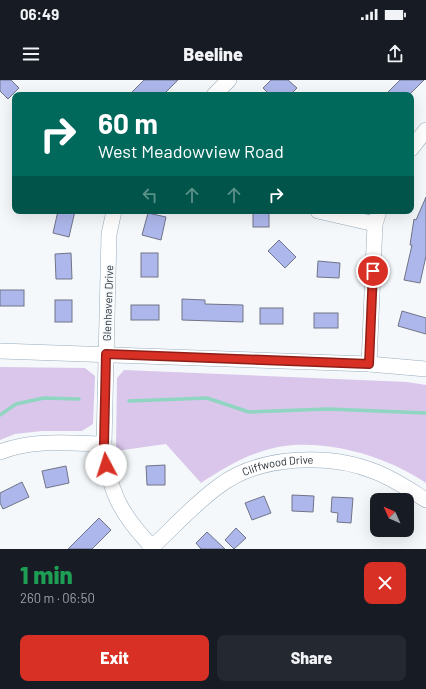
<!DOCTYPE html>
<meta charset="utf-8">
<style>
:root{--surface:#171b24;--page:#242831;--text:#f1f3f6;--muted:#9ea1a6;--accent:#d93025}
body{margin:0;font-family:Barlow,sans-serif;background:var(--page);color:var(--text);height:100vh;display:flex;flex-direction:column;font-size:15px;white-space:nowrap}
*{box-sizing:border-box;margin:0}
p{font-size:13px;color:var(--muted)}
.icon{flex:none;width:22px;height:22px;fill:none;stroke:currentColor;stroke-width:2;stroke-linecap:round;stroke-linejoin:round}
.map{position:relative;height:469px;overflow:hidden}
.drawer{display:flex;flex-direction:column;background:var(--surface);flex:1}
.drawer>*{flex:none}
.guide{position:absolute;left:12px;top:12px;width:402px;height:122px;border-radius:8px;box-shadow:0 4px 16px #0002;background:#00695c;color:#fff;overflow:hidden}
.needle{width:26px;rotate:315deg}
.tools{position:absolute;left:370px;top:413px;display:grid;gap:8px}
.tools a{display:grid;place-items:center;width:44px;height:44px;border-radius:8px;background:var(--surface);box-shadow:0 4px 16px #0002;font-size:20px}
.pin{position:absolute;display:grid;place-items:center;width:34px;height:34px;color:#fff;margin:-17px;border:2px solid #fff;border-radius:50%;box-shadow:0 1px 4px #0007}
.me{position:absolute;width:44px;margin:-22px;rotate:355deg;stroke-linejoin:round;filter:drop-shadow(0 0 3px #0008)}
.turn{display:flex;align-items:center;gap:14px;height:84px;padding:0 20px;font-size:18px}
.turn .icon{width:52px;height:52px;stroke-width:2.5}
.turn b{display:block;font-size:28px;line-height:34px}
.lanes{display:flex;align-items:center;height:38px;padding:0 20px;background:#0003;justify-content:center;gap:20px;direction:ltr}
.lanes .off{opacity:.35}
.round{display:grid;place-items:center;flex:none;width:42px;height:42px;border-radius:8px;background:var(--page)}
.headline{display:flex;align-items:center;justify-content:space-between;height:68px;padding:0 20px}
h1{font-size:24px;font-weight:800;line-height:30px;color:#1e9e55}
.cta{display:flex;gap:8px;margin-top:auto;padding:8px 20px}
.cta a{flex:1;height:46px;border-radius:8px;background:var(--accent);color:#fff;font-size:16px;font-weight:800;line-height:46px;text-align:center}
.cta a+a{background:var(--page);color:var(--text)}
.status{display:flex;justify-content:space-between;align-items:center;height:28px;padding:0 20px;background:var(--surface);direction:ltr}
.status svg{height:11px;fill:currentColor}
header{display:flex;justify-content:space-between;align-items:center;height:52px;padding:0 20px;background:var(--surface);font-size:18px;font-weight:800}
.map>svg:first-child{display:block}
</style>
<div class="status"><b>06:49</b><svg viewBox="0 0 49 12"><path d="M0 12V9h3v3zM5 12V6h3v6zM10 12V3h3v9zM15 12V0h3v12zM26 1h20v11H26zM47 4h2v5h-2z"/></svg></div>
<header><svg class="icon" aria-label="menu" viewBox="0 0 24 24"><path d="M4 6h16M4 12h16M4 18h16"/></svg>Beeline<svg class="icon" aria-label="share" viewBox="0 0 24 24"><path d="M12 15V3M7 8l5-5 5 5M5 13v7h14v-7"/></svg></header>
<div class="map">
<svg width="426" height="469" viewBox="0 0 426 469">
<rect width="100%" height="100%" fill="#f4f8fb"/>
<!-- green -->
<g fill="#dac6ea">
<path d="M0,287L85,288L95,296L93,344L82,351H42L15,354L0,360Z"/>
<path d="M124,290L407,302L426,305V403C384,374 313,354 263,371C240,378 221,390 201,403L166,364L116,371L117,298Z"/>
</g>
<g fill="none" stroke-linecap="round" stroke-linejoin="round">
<!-- stream -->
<g stroke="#8fd5c1" stroke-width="3.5">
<path d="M129,321L207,318L249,332L328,329L426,333"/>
<path d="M0,335L16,324L44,318L79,319"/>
</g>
</g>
<!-- building -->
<g fill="#adb7eb" stroke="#707488">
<path d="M0,0H11L19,8L8,19L0,11Z"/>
<path d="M144,0H178L163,15H129Z"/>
<path d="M271,0H288L297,8L290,15H270L263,8Z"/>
<path d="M400,0H424L409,15H385Z"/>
<path d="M426,117V176L420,203L404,200L412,165H410L414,139L416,140Z"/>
<path d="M58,131H75L69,157L53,153Z"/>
<rect x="253" y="131" width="16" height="16"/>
<path d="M148,133L166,137L161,160L142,155Z"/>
<path d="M279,160L296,177L285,188L268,171Z"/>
<path d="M71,173L72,199H56L55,174Z"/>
<rect x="141" y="173" width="17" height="24"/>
<path d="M318,181L340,183L339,198L317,197Z"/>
<rect x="0" y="210" width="24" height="16"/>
<path d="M182,219L205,220V224L243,225V242L182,240Z"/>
<rect x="55" y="220" width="17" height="22"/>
<rect x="131" y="225" width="28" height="15"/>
<rect x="260" y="228" width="23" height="16"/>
<path d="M402,231L426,238V254L398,246Z"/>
<rect x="314" y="233" width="24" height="15"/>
<path d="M165,385V405H147L146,386Z"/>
<path d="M66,386L69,403L46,408L42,391Z"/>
<path d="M22,402L29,417L3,429L0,423V413Z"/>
<path d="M292,415L314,416L313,432L292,431Z"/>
<path d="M264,416L271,433L252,440L245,423Z"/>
<path d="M332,417L353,418L351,443L337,442L338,433L331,432Z"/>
<path d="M99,438L111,450L92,469H68Z"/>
<path d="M236,448L246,458L234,469L225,460Z"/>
<path d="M207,452L225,469H201L196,463Z"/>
</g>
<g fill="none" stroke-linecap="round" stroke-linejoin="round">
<defs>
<g id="minor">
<path d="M214,15L229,0"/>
<path d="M411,69L426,50"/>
<path d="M114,131L109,154L104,364C108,411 121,435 154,469"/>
<path d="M318,131L375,144"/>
<path d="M0,271L369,284L426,289"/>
<path d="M369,284L375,144L379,131"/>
<path d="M0,372C34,359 68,363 104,364"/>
<path id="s1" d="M150,469C173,448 194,424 219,406C260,375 330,373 376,392C394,399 410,410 426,420"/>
</g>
</defs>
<!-- minor casing -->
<use href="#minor" stroke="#99acbc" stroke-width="16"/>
<!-- minor -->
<use href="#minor" stroke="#fff" stroke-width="15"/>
</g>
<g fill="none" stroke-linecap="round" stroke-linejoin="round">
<defs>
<path id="route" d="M106,385L104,364L106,274L369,284L373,191"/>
</defs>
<!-- route casing -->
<use href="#route" stroke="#8d1f18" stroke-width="10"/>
<!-- route -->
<use href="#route" stroke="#d93025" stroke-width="7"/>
</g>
<g text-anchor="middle" stroke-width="3" stroke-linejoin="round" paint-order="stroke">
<!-- street labels -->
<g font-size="11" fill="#262e34" stroke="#f4f8fb">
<text transform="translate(108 223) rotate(-88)" y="4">Glenhaven Drive</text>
<text dy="4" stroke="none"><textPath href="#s1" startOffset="157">Cliffwood Drive</textPath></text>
</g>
</g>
</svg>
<div class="tools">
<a><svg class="needle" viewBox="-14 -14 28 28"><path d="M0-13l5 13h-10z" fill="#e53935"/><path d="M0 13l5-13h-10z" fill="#9ea1a6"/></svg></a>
</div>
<div class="pin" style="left:373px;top:191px;background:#d93025"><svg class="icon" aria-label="arrive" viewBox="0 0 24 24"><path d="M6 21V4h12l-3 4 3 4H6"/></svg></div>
<svg class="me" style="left:106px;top:385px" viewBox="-20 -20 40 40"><circle r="19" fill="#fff"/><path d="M0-13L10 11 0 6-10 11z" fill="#d93025"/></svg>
<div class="guide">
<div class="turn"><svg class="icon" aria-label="right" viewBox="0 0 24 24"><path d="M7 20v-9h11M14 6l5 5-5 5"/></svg><div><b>60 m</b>West Meadowview Road</div></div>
<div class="lanes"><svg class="icon off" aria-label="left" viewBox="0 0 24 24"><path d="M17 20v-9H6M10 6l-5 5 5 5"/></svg><svg class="icon off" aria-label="ahead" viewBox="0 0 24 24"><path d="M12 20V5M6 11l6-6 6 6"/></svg><svg class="icon off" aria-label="ahead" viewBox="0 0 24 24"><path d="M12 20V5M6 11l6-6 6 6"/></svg><svg class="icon" aria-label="right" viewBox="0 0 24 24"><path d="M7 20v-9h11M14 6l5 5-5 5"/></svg></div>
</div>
</div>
<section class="drawer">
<div class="headline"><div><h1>1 min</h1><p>260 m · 06:50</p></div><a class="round" style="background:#d93025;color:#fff"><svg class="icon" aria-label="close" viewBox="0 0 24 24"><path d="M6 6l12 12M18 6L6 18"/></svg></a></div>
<div class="cta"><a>Exit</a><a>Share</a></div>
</section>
